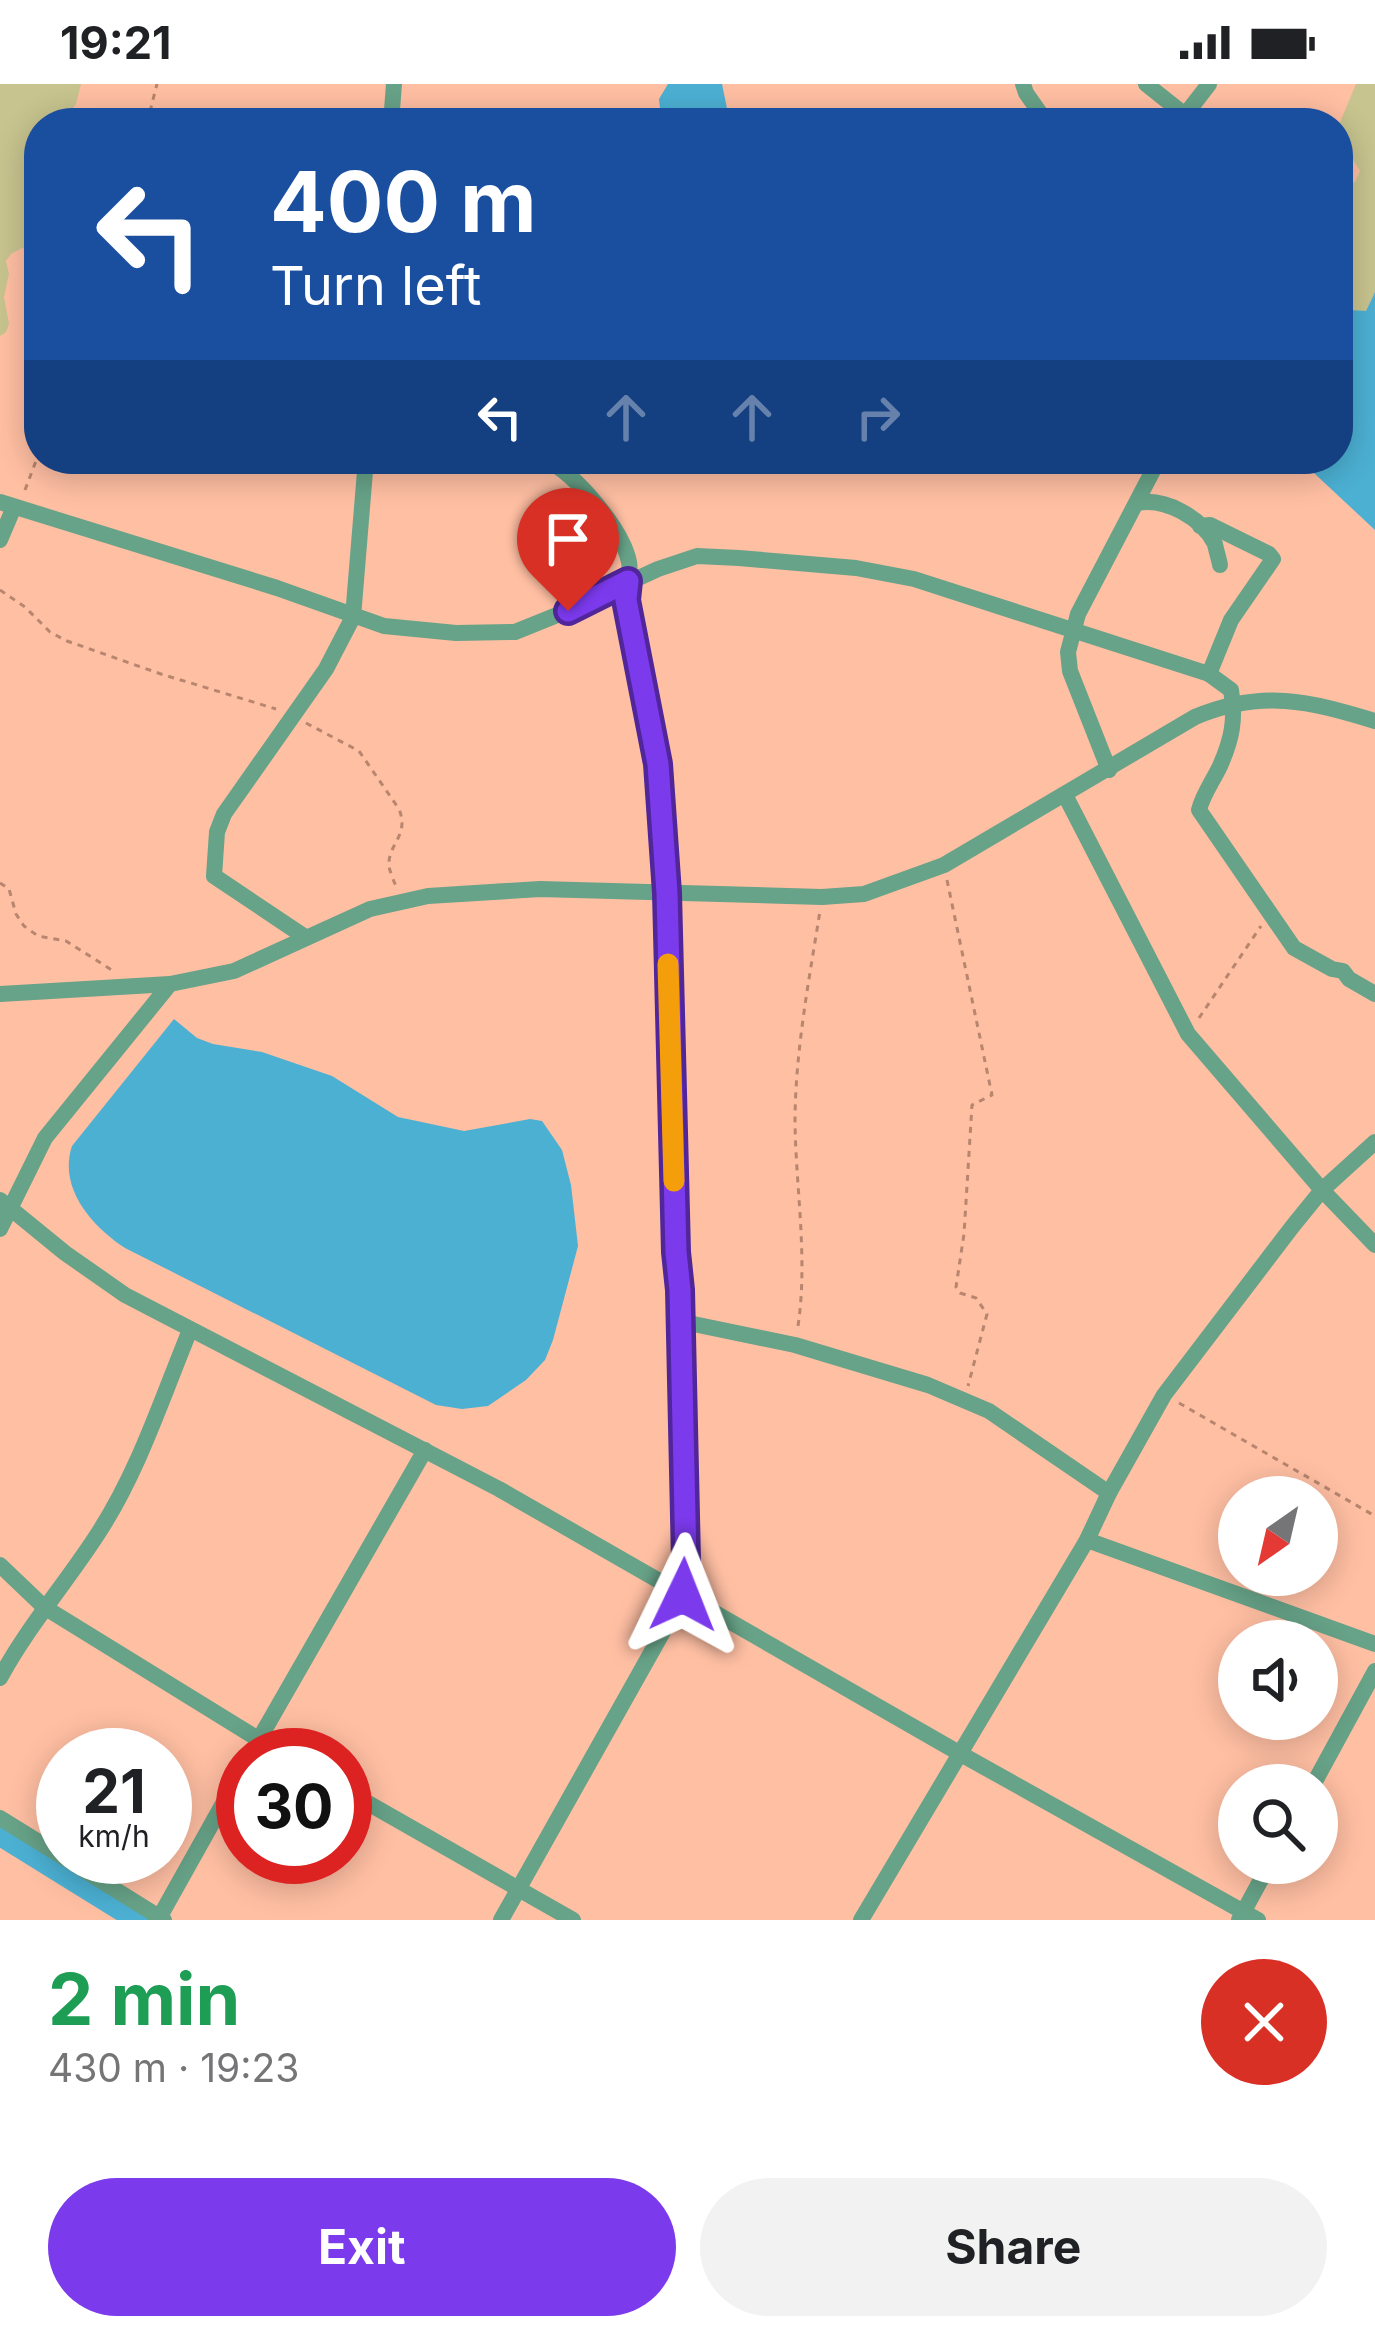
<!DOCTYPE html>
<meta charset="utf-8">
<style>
:root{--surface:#fff;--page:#f2f2f2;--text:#202124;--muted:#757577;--accent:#7c3aed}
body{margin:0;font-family:Inter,sans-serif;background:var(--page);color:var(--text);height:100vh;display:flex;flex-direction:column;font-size:45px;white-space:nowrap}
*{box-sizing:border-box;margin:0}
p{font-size:39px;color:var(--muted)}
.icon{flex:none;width:66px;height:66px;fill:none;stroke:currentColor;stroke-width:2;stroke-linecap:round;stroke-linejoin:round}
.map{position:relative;height:1836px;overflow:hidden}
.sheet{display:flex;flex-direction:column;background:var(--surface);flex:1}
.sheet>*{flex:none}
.banner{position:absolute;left:24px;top:24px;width:1329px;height:366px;border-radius:48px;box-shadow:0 6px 30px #0003;background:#1a4fa0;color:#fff;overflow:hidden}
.needle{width:78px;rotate:214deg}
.fabs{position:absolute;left:1218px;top:1392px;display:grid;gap:24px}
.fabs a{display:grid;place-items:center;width:120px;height:120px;border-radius:50%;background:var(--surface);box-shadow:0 6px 30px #0003;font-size:60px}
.speed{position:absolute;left:36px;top:1644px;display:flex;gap:24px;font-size:60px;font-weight:700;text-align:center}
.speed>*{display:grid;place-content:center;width:156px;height:156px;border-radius:50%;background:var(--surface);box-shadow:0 6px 30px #0003;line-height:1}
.speed small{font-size:30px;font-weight:400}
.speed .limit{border:18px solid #d22;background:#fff;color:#111}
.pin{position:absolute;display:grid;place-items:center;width:102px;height:102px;color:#fff;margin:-123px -51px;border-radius:50% 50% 50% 0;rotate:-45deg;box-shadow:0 0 12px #0007}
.pin .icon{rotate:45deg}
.me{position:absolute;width:132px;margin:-66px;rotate:2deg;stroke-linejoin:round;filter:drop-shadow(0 0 9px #0008)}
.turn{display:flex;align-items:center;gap:42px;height:252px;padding:0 48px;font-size:54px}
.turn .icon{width:156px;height:156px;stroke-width:2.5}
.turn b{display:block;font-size:84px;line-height:102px}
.lanes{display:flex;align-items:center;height:114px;padding:0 48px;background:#0003;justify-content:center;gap:60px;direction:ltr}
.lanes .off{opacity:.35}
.round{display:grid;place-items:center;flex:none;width:126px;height:126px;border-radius:63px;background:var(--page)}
.overview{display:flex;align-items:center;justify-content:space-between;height:204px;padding:0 48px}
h1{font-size:72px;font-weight:700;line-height:90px;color:#1e9e55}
.cta{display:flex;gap:24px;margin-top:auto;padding:24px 48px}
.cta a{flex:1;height:138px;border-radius:72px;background:var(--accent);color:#fff;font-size:48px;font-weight:700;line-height:138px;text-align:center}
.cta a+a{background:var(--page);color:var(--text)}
.status{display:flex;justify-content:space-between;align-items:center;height:84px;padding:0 60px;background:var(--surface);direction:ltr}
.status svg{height:33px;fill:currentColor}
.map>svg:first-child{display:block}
</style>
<div class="status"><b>19:21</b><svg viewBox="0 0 49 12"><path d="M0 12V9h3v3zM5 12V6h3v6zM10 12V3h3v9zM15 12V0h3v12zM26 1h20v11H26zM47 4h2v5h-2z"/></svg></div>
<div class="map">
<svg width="1375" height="1836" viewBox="0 0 1375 1836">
<rect width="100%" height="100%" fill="#ffbfa3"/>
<!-- green -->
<g fill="#c8c48f">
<path d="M0,0H81L76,20L63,39H39V169L22,164L11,170L6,177L9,190L4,213L9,240L6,248L0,252Z"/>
<path d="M1356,0H1375V208L1366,227H1350L1347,240L1338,252V104L1355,98L1360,87L1338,51V43Z"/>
</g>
<!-- water -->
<g fill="#4cb0d3">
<path d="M668,0H722L730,39H677L660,24L659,15Z"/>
<path d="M1375,208V446L1299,375H1338V252L1346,240L1350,226L1366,227Z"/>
<path d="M174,935L197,954L213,960L262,968L332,992L398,1033L464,1047L530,1035L542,1037L562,1066L571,1101L578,1162L553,1256L545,1276L526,1296L488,1322L462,1325L436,1321L125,1164C92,1142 58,1104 72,1062Z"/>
</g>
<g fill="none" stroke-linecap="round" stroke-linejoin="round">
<!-- river -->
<path stroke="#4cb0d3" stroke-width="30" d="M0,1746L145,1836"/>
<!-- path -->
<g stroke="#b8856e" stroke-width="3" stroke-dasharray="6 6" stroke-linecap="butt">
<path d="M147,39L157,0"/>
<path d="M25,406L39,369"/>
<path d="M0,506L25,523L50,548L67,557L161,590L276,625"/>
<path d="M306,639L359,667L399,725C410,752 387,760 389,783C389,784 395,801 396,802"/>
<path d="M947,796L992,1011L972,1021L964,1150L956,1203L960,1209L976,1214L987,1230L968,1302"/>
<path d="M0,799L9,805L16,830L24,842L38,852L66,857L115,888"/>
<path d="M1199,934L1261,842"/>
<path d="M798,1242C808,1175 796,1106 795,1039C795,969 809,896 820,827"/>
<path d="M1179,1319L1375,1432"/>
</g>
<!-- street -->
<g stroke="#67a388" stroke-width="16">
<path d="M1023,0L1026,9L1047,39"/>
<path d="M1146,0L1185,31"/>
<path d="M391,39L394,0"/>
<path d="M1179,39L1209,0"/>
<path d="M0,418L277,504L384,542L456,549L515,548L567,527L658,485L697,472L739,474L856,484L914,495L1209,590L1231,606C1236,635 1232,655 1220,682C1213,697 1203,710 1199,726L1294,864L1332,885L1343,887L1349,895L1375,910"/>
<path d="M1137,419C1165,413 1202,434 1215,460C1215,462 1220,479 1220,481"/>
<path d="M1200,442L1210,441L1269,470L1273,475L1231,536L1209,590"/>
<path d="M0,456L14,423"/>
<path d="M1109,686L1070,587L1068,568L1078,530L1159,375"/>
<path d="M1065,711L1188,950L1322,1106L1375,1161"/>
<path d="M305,853L214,792L217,748L224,730L326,585L353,533L366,375"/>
<path d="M0,910L170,900L234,887L370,825L428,812L540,805L822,813L864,810L944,781L1195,633C1262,605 1309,617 1375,637"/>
<path d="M0,1116L65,1169L125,1211L499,1405L959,1669L1258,1836"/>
<path d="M0,1145L45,1054L170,900"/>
<path d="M679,1237L795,1261L928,1301L989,1327L1109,1409"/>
<path d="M1087,1456L1375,1560"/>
<path d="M0,1481L44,1523L284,1671"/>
<path d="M0,1594C28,1542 67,1498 99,1448C139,1386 162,1314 190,1246"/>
<path d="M250,1671L425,1366"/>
<path d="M1313,1701L1375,1587"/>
<path d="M345,1706L573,1836"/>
<path d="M0,1734L63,1773"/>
<path d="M63,1773L164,1836"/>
<path d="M158,1836L243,1684"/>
<path d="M501,1836L683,1512L686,1477L680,1206L676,1168C672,1007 674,845 658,685C653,631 637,577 628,523C625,508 632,492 629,478C623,446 574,387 544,375"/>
<path d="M861,1836L1087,1456L1109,1409L1164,1311L1292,1143L1322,1106L1375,1058"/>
<path d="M1239,1836L1270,1779"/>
</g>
</g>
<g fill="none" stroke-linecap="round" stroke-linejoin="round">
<defs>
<path id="route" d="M568,527L628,497L626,516L658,680L667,809L676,1168L680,1206L686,1477L683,1511"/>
</defs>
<!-- route casing -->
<use href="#route" stroke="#51269a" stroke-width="30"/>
<!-- route -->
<use href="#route" stroke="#7c3aed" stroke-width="21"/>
<!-- slow -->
<path stroke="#f59e0b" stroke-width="21" d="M668,880L674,1097"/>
</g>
</svg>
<div class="fabs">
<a><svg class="needle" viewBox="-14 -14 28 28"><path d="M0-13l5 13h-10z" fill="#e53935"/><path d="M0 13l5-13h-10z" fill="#757577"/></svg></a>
<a><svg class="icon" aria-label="sound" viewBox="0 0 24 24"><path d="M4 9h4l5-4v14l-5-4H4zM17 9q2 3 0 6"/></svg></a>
<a><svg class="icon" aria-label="search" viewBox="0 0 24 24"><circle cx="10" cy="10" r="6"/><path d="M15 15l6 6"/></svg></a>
</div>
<div class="speed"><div>21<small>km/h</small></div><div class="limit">30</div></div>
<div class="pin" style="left:568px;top:527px;background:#d93025"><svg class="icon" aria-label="arrive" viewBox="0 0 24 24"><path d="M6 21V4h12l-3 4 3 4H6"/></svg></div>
<svg class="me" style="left:683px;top:1511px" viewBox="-20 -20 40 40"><path d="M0-17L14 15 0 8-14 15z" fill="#7c3aed" stroke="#fff" stroke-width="4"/></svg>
<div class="banner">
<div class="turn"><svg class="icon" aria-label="left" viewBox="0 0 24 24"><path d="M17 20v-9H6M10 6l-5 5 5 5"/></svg><div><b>400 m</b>Turn left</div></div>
<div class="lanes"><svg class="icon" aria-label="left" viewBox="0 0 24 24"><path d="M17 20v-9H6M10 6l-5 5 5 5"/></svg><svg class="icon off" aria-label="ahead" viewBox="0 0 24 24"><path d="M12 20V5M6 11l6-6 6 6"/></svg><svg class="icon off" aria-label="ahead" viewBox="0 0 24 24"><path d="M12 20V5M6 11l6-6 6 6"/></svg><svg class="icon off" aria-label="right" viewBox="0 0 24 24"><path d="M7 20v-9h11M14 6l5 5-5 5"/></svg></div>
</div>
</div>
<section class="sheet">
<div class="overview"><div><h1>2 min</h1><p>430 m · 19:23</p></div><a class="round" style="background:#d93025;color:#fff"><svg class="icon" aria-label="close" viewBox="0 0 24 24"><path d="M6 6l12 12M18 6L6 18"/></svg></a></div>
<div class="cta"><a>Exit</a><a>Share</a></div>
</section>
